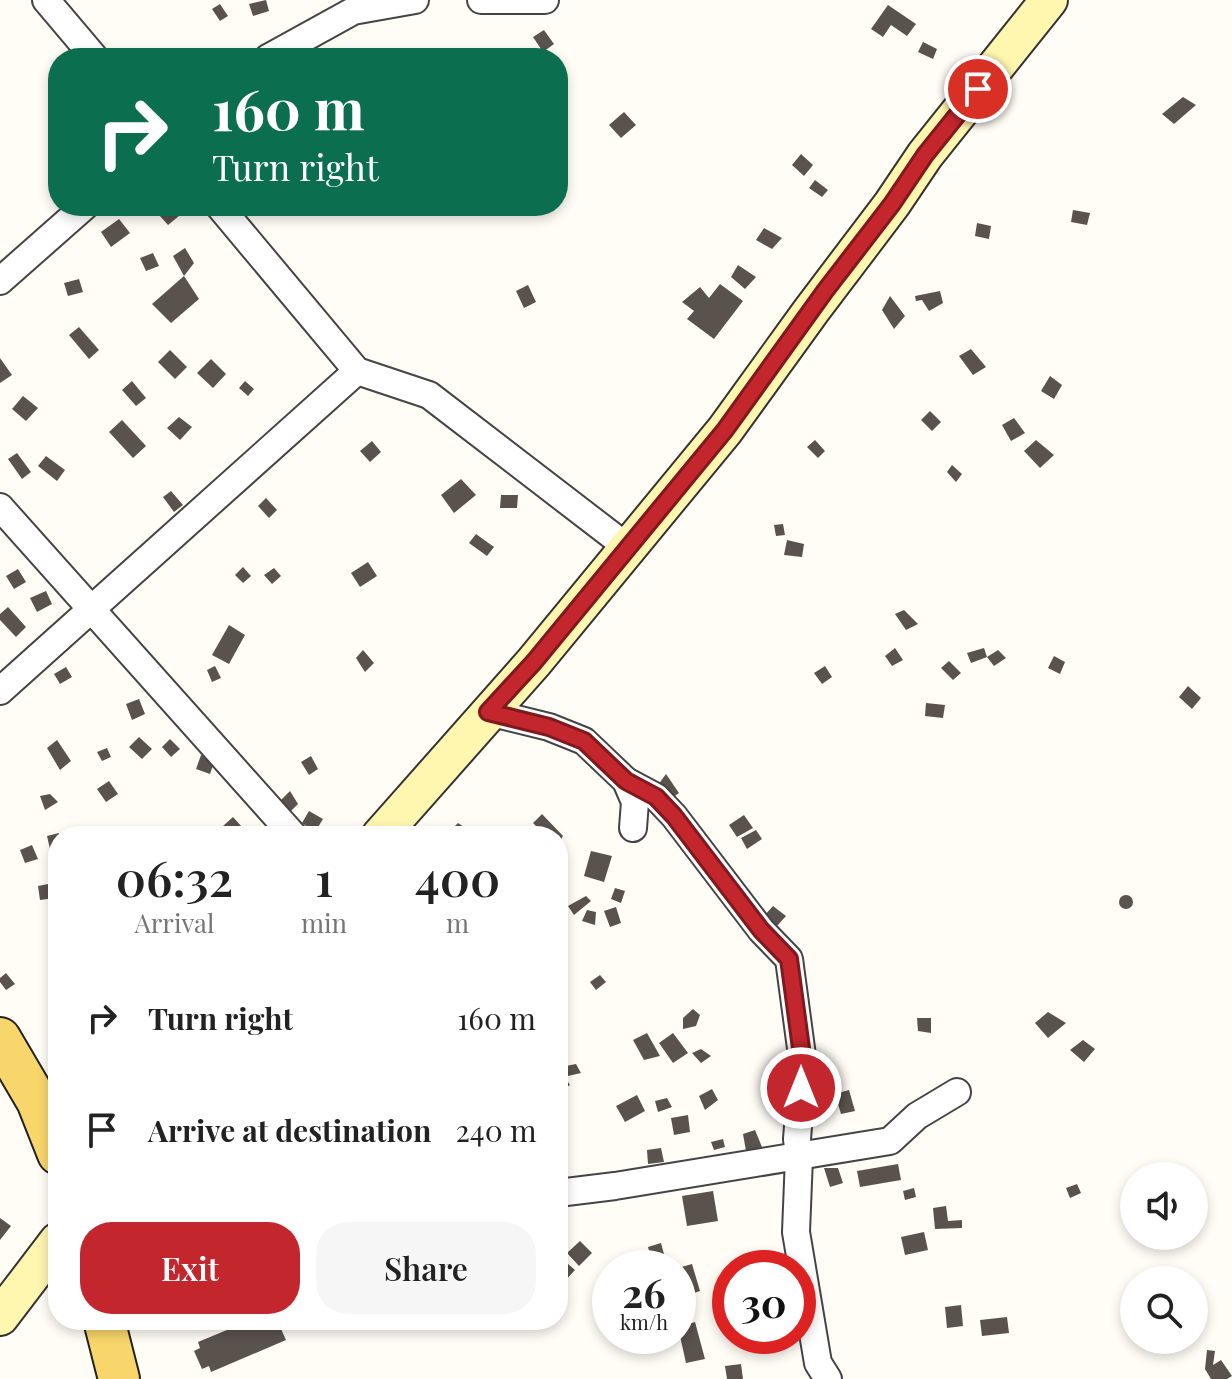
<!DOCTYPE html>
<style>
:root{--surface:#fff;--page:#f6f6f6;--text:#222;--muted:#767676;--accent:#c4262e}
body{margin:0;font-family:"Playfair Display",serif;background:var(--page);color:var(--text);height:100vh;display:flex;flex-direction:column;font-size:30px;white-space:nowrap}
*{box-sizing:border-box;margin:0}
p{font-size:26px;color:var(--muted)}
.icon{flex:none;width:44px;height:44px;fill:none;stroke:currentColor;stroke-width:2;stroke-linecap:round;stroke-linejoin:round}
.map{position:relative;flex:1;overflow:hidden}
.sheet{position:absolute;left:48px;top:826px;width:520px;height:504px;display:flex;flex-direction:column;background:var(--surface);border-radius:32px;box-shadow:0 4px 12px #0003}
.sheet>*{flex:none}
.banner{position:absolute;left:48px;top:48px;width:520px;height:168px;border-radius:32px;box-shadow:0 4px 12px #0003;background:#0b6e4f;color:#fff;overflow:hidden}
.tools{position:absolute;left:1120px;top:1162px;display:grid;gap:16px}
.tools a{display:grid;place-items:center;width:88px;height:88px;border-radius:50%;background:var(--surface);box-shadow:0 4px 12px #0003;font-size:40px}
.speed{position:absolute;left:592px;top:1250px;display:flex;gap:16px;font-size:40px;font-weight:700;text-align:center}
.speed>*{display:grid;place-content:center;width:104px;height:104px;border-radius:50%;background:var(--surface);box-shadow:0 4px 12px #0003;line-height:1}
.speed small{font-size:20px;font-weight:400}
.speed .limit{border:12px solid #d22;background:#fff;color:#111}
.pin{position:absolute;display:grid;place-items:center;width:68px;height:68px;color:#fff;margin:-34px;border:4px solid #fff;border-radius:50%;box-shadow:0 2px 8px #0007}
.me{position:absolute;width:88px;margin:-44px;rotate:0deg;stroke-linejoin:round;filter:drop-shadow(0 0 6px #0008)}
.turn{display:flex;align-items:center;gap:28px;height:168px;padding:0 32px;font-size:36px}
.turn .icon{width:104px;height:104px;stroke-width:2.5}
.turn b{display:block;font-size:56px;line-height:68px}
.eta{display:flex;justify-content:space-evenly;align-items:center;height:136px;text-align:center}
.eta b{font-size:48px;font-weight:600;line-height:56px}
.cta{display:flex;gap:16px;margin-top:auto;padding:16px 32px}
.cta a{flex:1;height:92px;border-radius:32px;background:var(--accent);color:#fff;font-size:32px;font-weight:600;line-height:92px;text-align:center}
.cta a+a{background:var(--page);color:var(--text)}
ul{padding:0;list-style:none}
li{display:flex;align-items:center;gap:24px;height:112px;padding:0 32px}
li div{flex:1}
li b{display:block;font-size:30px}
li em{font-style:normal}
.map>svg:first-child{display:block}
</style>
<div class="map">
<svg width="1232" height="1379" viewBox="0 0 1232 1379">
<rect width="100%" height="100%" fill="#fffdf5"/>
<!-- building -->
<g fill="#5a524d">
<path d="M266,0L269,11L253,16L249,4Z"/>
<path d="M220,4L228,16L220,21L212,9Z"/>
<path d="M888,5L916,24L907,36L891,25L883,37L871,29Z"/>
<path d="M544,30L554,44L543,52L533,37Z"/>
<path d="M923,42L937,49L933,59L918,52Z"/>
<path d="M1183,97L1196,105L1174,124L1162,114Z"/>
<path d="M624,112L636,125L621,138L609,125Z"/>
<path d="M801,154L813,165L804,176L792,165Z"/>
<path d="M815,180L828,190L822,197L809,188Z"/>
<path d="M171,206L179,216L168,225L160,216Z"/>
<path d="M1073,210L1090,213L1087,225L1071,222Z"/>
<path d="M119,219L130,233L111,247L101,232Z"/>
<path d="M977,223L991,226L989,239L975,236Z"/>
<path d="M764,228L782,238L772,249L756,240Z"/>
<path d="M185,248L194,263L184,276L173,256Z"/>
<path d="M153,253L159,266L146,271L140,258Z"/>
<path d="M738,265L756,277L745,289L731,277Z"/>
<path d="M184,276L199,299L171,323L152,304Z"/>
<path d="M79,279L83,292L68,296L64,283Z"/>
<path d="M720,284L743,301L714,339L687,319L694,311L682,302L700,287L709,298Z"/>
<path d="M528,285L536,302L524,308L516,291Z"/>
<path d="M940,291L943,303L929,311L922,300L916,301L915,296Z"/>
<path d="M890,296L905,316L894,329L882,310Z"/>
<path d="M79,327L99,350L89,359L69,335Z"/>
<path d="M971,349L986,367L973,375L959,356Z"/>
<path d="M170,350L187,367L175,379L158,362Z"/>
<path d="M0,358L12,375L0,383Z"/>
<path d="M211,359L226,374L213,388L197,373Z"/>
<path d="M1050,376L1062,385L1054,399L1041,391Z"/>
<path d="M132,381L146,398L136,406L122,390Z"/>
<path d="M245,381L254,389L248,396L239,388Z"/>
<path d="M23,396L38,408L26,421L12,409Z"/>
<path d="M930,411L941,422L932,431L921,420Z"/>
<path d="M179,417L192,427L180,440L167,428Z"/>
<path d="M1014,418L1025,433L1011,441L1002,425Z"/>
<path d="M122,420L146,446L133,458L109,432Z"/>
<path d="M815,440L825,451L818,458L807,447Z"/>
<path d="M1036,440L1054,455L1040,468L1024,451Z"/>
<path d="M372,441L381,452L370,462L360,451Z"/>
<path d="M17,453L31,472L22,479L8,459Z"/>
<path d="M46,456L65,470L57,481L38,466Z"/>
<path d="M952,465L962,474L956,482L947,472Z"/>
<path d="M461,479L476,495L454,513L441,495Z"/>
<path d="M171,491L183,505L174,512L163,497Z"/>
<path d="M501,495H518L517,508H500Z"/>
<path d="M266,498L277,510L269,518L258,506Z"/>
<path d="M783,524L785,535L776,536L774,525Z"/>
<path d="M476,534L494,547L487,556L469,543Z"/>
<path d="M787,540L804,544L802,557L784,555Z"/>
<path d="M368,562L377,576L360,587L351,573Z"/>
<path d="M243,567L251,576L243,583L235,575Z"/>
<path d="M274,568L281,576L272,584L264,575Z"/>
<path d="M18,569L26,582L14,589L6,576Z"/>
<path d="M46,591L52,604L37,612L30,598Z"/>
<path d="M8,607L26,627L16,637L0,620V614Z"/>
<path d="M904,610L918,624L906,630L895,614Z"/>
<path d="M229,625L245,635L229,664L212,655Z"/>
<path d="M895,648L903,660L892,666L885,656Z"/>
<path d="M984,648L987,657L971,663L967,653Z"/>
<path d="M363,650L374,663L365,672L356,658Z"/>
<path d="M998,650L1006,658L994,666L987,657Z"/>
<path d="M1054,656L1065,662L1060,674L1048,668Z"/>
<path d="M949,661L961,673L953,680L941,668Z"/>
<path d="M215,666L221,678L212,682L207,670Z"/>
<path d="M825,666L832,677L822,684L814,673Z"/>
<path d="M66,667L72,677L60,684L54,674Z"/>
<path d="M1188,686L1201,698L1192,709L1179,697Z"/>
<path d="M139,699L145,714L132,720L126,704Z"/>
<path d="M926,703L945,705L943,718L925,716Z"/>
<path d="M139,737L152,749L142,759L129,747Z"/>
<path d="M170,739L180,749L171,757L162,747Z"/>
<path d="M57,740L71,761L60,770L47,748Z"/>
<path d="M107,748L111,757L102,761L97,752Z"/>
<path d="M201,755L215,760L210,774L196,769Z"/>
<path d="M311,756L318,769L309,775L301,762Z"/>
<path d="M666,774L679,793L669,800L658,785Z"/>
<path d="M109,781L118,794L106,802L97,789Z"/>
<path d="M290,791L298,804L291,811L280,801Z"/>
<path d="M50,794L58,802L45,810L40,796Z"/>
<path d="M309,811L323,819L315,832L302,823Z"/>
<path d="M542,814L563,836L558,844V836H546L533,823Z"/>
<path d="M744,815L753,828L737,837L729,825Z"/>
<path d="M233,817L242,827L232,835L223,826Z"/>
<path d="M458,823L470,831L463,836H458L452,829Z"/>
<path d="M756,830L762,839L747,849L741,838Z"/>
<path d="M59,833L58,847L50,849L47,836Z"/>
<path d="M32,845L38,859L25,863L20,850Z"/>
<path d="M591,851L612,856L604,882L584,876Z"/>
<path d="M53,883L55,898L40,900L38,886Z"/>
<path d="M615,888L625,891L621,903L611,899Z"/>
<circle cx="1126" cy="902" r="7"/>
<path d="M586,896L591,901L574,915L568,906Z"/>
<path d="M773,906L786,916L777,926L764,916Z"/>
<path d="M616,907L621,923L610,927L604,911Z"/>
<path d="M587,910L596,912L595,925L582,921Z"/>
<path d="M6,973L15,984L6,990L0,982V978Z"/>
<path d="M600,975L606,982L596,990L590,982Z"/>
<path d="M693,1009L700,1015L696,1026L683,1029V1018Z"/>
<path d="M1048,1012L1066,1023L1048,1038L1035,1023Z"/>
<path d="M917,1018H931V1033L918,1031Z"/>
<path d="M647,1033L660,1056L644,1060L633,1040Z"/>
<path d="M673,1033L688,1053L673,1063L659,1043Z"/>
<path d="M1083,1040L1095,1049L1084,1062L1070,1050Z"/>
<path d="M701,1049L711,1056L701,1063L692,1053Z"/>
<path d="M576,1064L581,1073L568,1076L566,1066Z"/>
<path d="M564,1076L570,1085L562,1090L565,1095L558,1098V1080Z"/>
<path d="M712,1089L718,1100L705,1110L699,1096Z"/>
<path d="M849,1090L855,1111L841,1114L835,1094Z"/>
<path d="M637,1095L645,1111L625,1122L616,1106Z"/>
<path d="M667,1098L672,1107L658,1112L655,1101Z"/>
<path d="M688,1115L690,1132L674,1135L671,1118Z"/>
<path d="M755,1130L762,1147L746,1151L743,1134Z"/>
<path d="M723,1139L725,1147L714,1150L711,1142Z"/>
<path d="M661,1148L664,1162L648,1164L647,1150Z"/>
<path d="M898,1164L901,1180L860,1187L857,1171Z"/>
<path d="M824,1168H838L843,1183L830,1187Z"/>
<path d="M1077,1184L1081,1193L1070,1198L1066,1188Z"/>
<path d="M914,1188L916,1197L905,1200L903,1191Z"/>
<path d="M713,1191L718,1221L687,1226L682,1196Z"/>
<path d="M946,1206L948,1221L962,1220V1228L935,1229L933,1208Z"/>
<path d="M0,1218L11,1226L0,1240Z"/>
<path d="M924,1232L928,1250L905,1255L901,1237Z"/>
<path d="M580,1241L592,1253L579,1266L567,1253Z"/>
<path d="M661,1243L665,1258H651L648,1247Z"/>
<path d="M760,1257L762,1268H750L747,1260Z"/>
<path d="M561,1258L575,1270L563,1283L558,1279V1260Z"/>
<path d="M692,1264L700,1291L685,1296L678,1268Z"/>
<path d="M961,1305L963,1326L947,1328L945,1307Z"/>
<path d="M1007,1317L1009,1333L982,1336L980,1320Z"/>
<path d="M251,1320H277L286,1340L211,1372L209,1366L202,1369L194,1351L200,1348L198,1342Z"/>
<path d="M695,1322L705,1359L686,1363L678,1327Z"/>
<path d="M1207,1350L1215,1351L1213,1365L1221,1360L1232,1376L1227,1379H1211L1205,1369Z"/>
<path d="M741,1364L743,1379H727L725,1366Z"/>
</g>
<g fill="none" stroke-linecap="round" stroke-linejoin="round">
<defs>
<g id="street">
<path d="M46,0L95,58"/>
<path d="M481,0H545"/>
<path d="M268,58L353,11L415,0"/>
<path d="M219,206L357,371L429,395L627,547"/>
<path d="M0,281L85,206"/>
<path d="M0,507L294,836"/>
<path d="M0,691L357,371"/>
<path d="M488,712L549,727L584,741L626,781L635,802L633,828"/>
<path d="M626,781L656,797L674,816L761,930L789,959L803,1063L797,1139L799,1157L796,1232L818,1363L828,1379"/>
<path d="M558,1193L615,1186L890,1141L917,1116L957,1092"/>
</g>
<g id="secondary">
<path d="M380,836L534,662L725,430L811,311L892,204L925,155L1049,0"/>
<path d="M0,1317L58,1241"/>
</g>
<g id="primary">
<path d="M0,1038L37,1101L58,1154"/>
<path d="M104,1320L119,1379"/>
</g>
</defs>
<!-- street casing -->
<use href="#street" stroke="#444" stroke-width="30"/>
<!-- secondary casing -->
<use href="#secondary" stroke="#333" stroke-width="40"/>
<!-- primary casing -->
<use href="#primary" stroke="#222" stroke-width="44"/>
<!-- street -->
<use href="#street" stroke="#fff" stroke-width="26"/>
<!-- secondary -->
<use href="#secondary" stroke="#fff6b0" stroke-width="36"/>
<!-- primary -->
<use href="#primary" stroke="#f9d66b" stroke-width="40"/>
</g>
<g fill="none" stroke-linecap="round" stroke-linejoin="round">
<defs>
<path id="route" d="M801,1088L803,1063L789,959L761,930L674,816L656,797L626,781L584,741L549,727L488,712L534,662L725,430L825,291L892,204L925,155L978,89"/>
</defs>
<!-- route casing -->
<use href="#route" stroke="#7f191e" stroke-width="20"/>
<!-- route -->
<use href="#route" stroke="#c4262e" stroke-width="14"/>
</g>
</svg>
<div class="tools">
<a><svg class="icon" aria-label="sound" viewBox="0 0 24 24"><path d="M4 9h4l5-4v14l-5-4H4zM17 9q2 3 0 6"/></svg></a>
<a><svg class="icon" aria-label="search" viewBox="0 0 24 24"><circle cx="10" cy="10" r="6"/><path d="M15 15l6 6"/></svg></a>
</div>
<div class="speed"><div>26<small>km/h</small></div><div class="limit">30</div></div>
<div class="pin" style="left:978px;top:89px;background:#d93025"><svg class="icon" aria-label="arrive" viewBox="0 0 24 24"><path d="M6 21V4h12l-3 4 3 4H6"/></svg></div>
<svg class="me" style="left:801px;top:1088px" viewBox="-20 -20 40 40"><circle r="17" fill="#c4262e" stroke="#fff" stroke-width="3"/><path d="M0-11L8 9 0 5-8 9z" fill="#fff"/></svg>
<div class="banner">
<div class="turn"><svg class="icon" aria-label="right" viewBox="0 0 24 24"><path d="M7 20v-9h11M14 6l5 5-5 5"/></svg><div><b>160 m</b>Turn right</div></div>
</div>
<section class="sheet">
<div class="eta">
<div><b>06:32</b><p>Arrival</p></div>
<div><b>1</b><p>min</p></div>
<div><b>400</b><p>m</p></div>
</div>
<ul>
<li><svg class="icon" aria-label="right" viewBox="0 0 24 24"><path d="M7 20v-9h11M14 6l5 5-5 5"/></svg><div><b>Turn right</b></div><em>160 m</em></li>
<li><svg class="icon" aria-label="arrive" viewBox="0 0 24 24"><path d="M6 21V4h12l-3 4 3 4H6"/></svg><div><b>Arrive at destination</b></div><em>240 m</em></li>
</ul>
<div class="cta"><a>Exit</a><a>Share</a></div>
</section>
</div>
